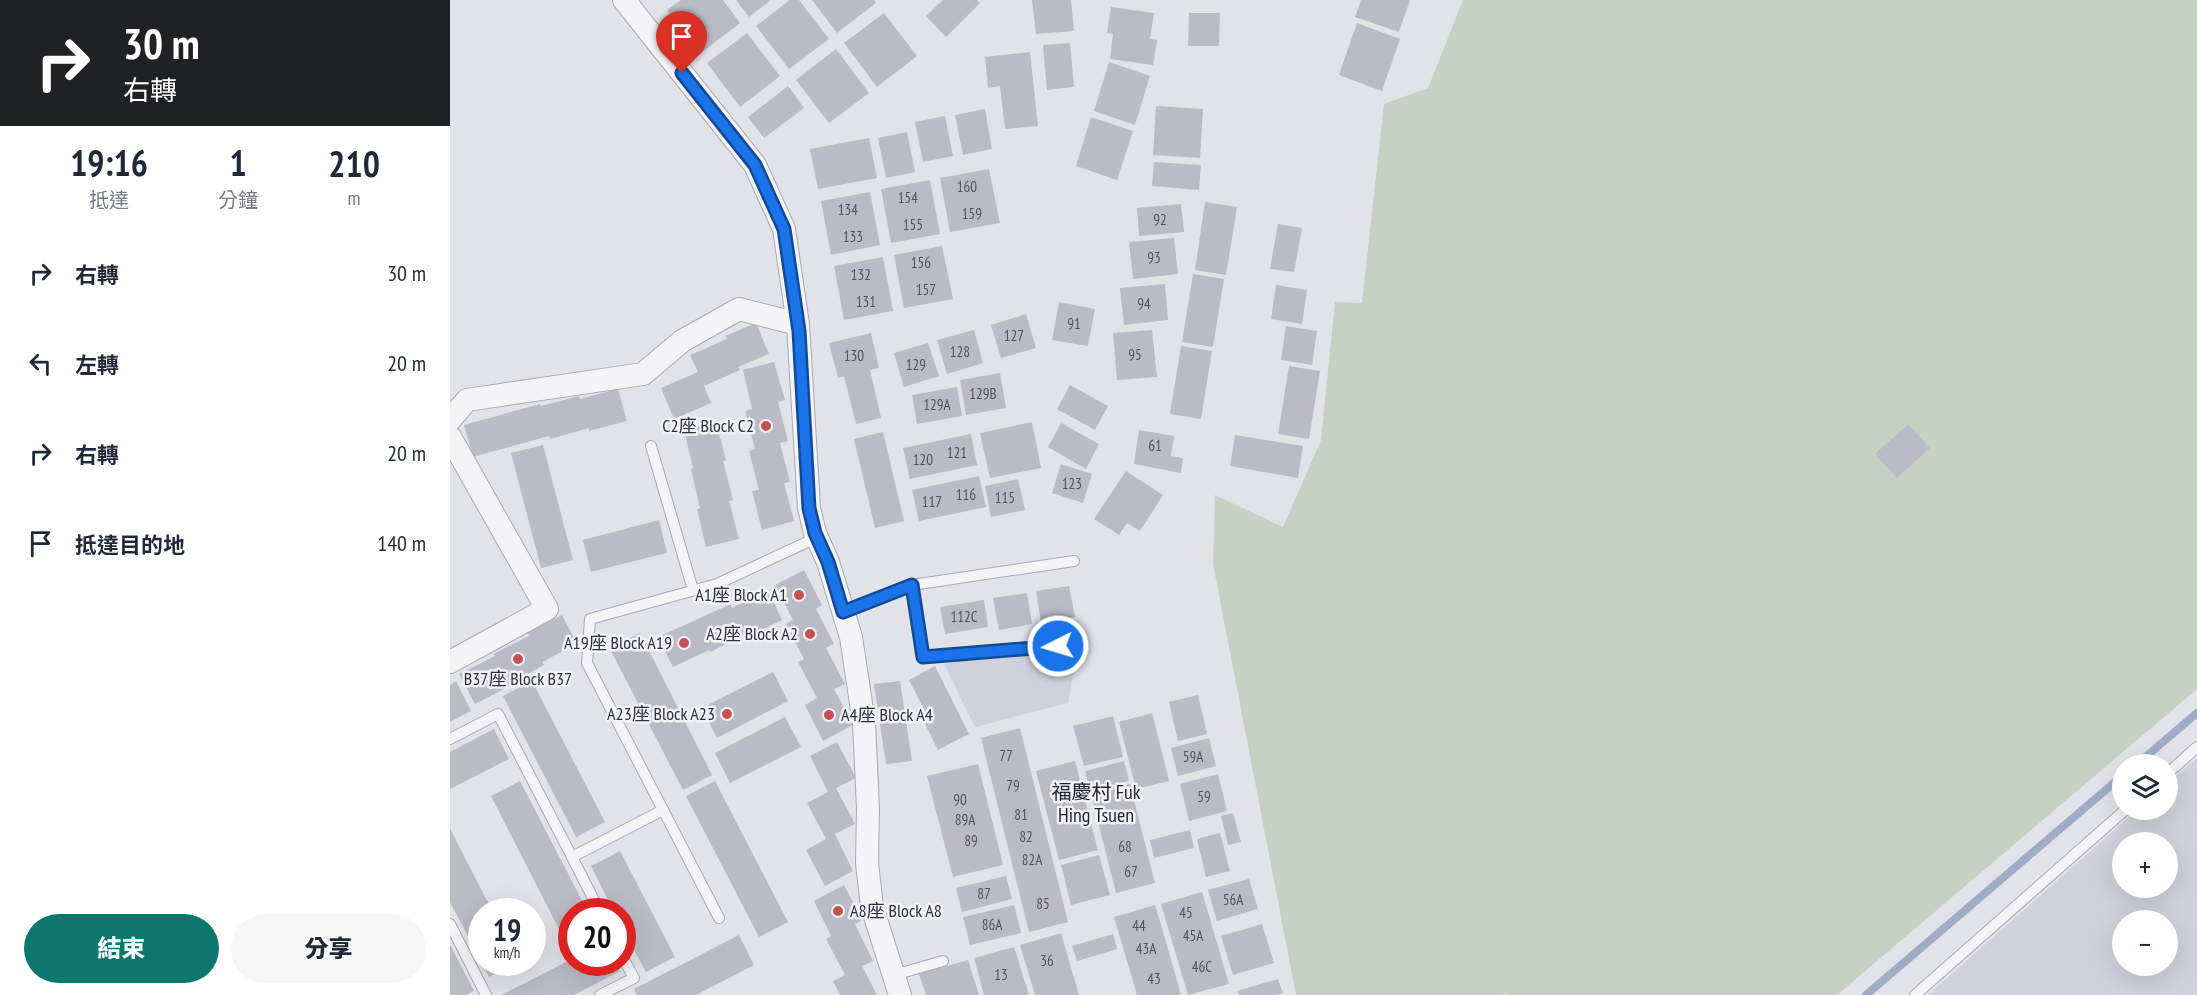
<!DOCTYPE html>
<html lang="zh-TW">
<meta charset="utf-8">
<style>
:root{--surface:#fff;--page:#f6f6f7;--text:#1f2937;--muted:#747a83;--accent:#0f766e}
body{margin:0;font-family:"PT Sans Narrow","Noto Sans TC",sans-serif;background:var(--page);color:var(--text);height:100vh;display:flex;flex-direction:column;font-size:22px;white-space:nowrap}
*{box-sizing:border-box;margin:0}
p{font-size:20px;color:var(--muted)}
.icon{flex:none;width:33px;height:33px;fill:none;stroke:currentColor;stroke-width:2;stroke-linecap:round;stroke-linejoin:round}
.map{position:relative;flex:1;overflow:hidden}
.panel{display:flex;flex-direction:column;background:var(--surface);width:450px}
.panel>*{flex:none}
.top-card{background:#202124;color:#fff;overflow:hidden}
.controls{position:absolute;left:1662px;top:754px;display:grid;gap:12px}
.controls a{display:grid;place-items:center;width:66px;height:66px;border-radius:50%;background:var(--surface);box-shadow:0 6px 24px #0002;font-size:30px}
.speed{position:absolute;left:18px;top:898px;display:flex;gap:12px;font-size:30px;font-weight:700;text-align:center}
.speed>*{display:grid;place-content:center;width:78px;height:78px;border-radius:50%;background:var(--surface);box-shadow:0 6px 24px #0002;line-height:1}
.speed small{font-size:15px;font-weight:400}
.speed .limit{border:9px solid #d22;background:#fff;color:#111}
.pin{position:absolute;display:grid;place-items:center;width:51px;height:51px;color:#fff;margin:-62px -26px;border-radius:50% 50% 50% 0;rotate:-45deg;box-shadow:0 0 6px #0007}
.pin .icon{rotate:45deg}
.me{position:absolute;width:66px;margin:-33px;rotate:265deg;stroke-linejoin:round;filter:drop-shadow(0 0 4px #0008)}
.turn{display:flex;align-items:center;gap:21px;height:126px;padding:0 24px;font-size:27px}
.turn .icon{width:78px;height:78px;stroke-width:2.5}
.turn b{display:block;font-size:42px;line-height:51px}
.eta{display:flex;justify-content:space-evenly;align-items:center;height:102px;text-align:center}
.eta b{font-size:36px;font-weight:800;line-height:42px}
.button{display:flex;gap:12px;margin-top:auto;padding:12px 24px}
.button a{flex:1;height:69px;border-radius:36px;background:var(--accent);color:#fff;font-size:24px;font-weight:800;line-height:69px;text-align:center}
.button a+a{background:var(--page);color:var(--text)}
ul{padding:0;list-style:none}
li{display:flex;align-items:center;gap:18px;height:90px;padding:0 24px}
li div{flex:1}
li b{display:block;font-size:22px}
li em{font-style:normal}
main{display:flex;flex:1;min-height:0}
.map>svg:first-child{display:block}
</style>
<main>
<section class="panel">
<div class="top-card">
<div class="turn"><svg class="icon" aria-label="right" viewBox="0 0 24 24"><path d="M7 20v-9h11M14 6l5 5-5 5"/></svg><div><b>30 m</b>右轉</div></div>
</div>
<div class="eta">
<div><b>19:16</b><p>抵達</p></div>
<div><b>1</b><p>分鐘</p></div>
<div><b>210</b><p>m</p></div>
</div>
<ul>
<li><svg class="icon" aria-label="right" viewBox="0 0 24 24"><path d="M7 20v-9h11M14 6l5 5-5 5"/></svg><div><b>右轉</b></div><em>30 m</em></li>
<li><svg class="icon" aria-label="left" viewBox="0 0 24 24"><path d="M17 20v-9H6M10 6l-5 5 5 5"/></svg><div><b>左轉</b></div><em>20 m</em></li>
<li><svg class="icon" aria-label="right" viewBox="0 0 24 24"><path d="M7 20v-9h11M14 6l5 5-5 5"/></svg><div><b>右轉</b></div><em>20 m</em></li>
<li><svg class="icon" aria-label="arrive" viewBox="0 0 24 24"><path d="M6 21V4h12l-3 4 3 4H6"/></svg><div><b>抵達目的地</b></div><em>140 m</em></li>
</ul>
<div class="button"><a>結束</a><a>分享</a></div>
</section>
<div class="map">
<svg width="1747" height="995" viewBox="0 0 1747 995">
<rect width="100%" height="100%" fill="#e1e3e9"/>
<!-- built -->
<g fill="#cfd2da" fill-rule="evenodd">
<path d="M627,651L618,703L525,727L493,662Z"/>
<path d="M1747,758V995H1478L1687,810H1718V783ZM1672,843H1718V888H1672ZM1672,921H1718V966H1672Z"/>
</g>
<!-- green -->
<path fill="#c5d2c3" d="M1013,0H1747V689L1387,995H1056L1055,993L1053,995H846L763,564L765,495L833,527L871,440L885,302L912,303L934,104L978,88Z"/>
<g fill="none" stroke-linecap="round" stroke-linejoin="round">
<!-- stream -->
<g stroke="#9facc5" stroke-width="8">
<path d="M1686,765L1747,713"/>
<path d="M1416,995L1672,776"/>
</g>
</g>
<!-- building -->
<g fill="#b9bcc5">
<path d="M231,0H273L290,23L250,54L217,10Z"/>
<path d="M286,0H321L299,17Z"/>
<path d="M340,0H349L379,39L339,69L306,26Z"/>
<path d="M362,0H424L426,3L387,33Z"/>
<path d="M493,0H527L530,3L496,37L476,16Z"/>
<path d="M582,0H621L624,31L586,34Z"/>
<path d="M911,0H960L949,32L905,17Z"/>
<path d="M661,7L704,13L700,39L707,40L703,65L660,59L663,34L657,33Z"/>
<path d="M434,13L467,56L427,87L394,43Z"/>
<path d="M739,13H770L769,46H738Z"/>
<path d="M907,23L950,39L932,91L889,75Z"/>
<path d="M297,33L330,76L290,107L257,63Z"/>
<path d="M620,43L624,87L597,90L593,45Z"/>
<path d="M386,49L419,93L379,123L346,80Z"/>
<path d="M580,52L588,126L555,129L550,86L538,88L535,57Z"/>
<path d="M659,62L700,76L685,125L644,111Z"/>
<path d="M338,86L354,108L314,138L298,117Z"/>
<path d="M706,106L753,109L750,158L703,155Z"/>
<path d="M535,109L542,149L513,155L505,115Z"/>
<path d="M495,116L503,156L473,162L465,122Z"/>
<path d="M641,117L683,131L667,180L626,166Z"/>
<path d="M457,132L465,172L436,178L428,138Z"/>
<path d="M419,138L427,178L368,189L360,149Z"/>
<path d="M704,162L751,165L749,190L702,186Z"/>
<path d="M539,169L550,223L500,232L490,178Z"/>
<path d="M480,180L490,234L441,243L431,189Z"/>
<path d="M420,192L430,245L381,255L371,201Z"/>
<path d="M755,202L787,207L776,275L745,270Z"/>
<path d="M731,204L734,232L689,236L687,208Z"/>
<path d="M828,224L852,228L844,272L820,269Z"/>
<path d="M724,238L728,274L683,279L679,242Z"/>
<path d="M492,246L503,299L454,308L444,255Z"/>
<path d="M433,257L443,311L394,320L384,266Z"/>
<path d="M743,274L774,279L763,347L732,342Z"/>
<path d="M715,284L718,320L674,325L670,288Z"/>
<path d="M826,285L857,290L852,324L821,319Z"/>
<path d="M609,302L645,309L638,346L602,340Z"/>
<path d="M576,314L586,348L551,358L541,325Z"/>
<path d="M306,323L319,354L288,367L290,370L254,386L261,403L224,419L211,388L248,372L240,355L277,339L275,336Z"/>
<path d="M836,326L867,331L862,365L831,360Z"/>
<path d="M524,330L533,363L497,374L487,340Z"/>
<path d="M702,330L707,377L667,380L663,333Z"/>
<path d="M421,333L429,368L420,370L431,418L406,424L394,376L388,378L379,343Z"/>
<path d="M478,343L489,376L454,387L444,353Z"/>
<path d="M731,346L762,351L751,419L720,414Z"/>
<path d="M324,362L335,400L328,402L338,441L330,443L340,482L334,483L344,521L312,530L302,491L309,490L299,451L305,449L295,411L302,409L293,370Z"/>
<path d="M839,366L870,371L859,439L828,434Z"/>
<path d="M550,373L556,408L516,415L510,380Z"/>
<path d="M620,385L658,406L645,430L607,409Z"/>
<path d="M507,387L512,416L467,424L462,395Z"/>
<path d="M168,389L177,421L139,431V428L100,439L99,436L23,457L14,425L90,404L91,406L129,396L130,399Z"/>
<path d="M266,422L276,460L273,461L283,500L279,501L289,539L256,547L247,509L250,508L241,469L243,468L234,430Z"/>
<path d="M582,422L591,468L540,478L530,433Z"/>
<path d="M611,423L649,444L636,469L598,447Z"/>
<path d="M1458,424L1480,448L1447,478L1425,454Z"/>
<path d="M689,430L724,436L721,456L733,458L731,473L684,464Z"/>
<path d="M433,432L454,521L425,528L404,439Z"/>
<path d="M521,434L527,465L460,479L453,448Z"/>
<path d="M785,435L853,446L848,478L780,466Z"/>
<path d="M93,445L123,560L91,568L61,453Z"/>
<path d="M611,464L642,474L633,503L602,493Z"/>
<path d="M676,471L713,495L690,531L677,523L669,535L644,519Z"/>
<path d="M529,476L536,507L469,521L462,490Z"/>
<path d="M568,479L575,510L541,517L535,486Z"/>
<path d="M209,520L217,553L141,572L133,540Z"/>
<path d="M354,570L372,605L366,609L384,644L376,648L395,684L384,689L403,725L373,741L355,705L367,698L348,662L354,659L336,624L343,620L325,585Z"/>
<path d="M619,586L625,617L591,623L586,591Z"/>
<path d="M318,590L332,620L297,637L296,634L260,652L259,650L223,667L208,637L281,604L282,608Z"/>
<path d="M577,593L582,624L549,630L543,598Z"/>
<path d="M534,600L538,627L495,634L490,607Z"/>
<path d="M112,615L127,644L92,662L94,665L59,684L60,686L25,704L9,674L45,656L43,654L79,636L77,632Z"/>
<path d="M190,633L262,775L233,790L160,649Z"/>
<path d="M485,666L519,734L488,750L474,722L479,719L459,680Z"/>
<path d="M323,672L338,701L267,738L252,708Z"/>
<path d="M6,681L21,711L0,722V685Z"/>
<path d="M82,681L155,822L126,837L53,696Z"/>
<path d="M450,681L462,761L436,764L424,684Z"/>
<path d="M748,695L757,734L728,741L719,702Z"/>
<path d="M702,713L719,781L686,789L669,722Z"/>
<path d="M663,716L673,757L634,766L623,726Z"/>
<path d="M335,717L351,747L280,783L265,753Z"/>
<path d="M570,728L618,922L579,932L531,738Z"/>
<path d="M44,729L59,759L0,789V752Z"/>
<path d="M759,738L766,766L728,776L721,748Z"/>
<path d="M387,742L406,778L386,788L405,824L385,834L403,871L375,886L356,850L376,839L357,803L378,792L360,756Z"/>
<path d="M625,761L648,850L609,860L586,771Z"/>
<path d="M674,761L679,781L640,791L635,771Z"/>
<path d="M528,764L553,865L503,877L477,776Z"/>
<path d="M768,774L777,811L739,821L730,784Z"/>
<path d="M70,781L138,912H122V933L113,937L41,796Z"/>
<path d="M265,781L338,922L309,937L236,796Z"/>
<path d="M680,784L705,883L666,893L641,794Z"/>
<path d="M783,813L791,842L778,845L771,816Z"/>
<path d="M0,829L43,912H32V963L0,902Z"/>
<path d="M740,830L744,848L704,858L700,840Z"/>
<path d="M770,833L780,871L756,877L747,839Z"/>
<path d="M170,851L225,957L196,972L172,928V912H164L141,866Z"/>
<path d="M649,855L660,895L621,905L611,865Z"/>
<path d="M556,876L562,899L512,912L506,888Z"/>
<path d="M799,879L808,909L767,921L758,890Z"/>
<path d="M394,885L412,920L405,924L423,961L412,966L427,995H390L383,981L395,975L376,939L381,936L364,901Z"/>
<path d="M752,892L779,984L738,995L711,904Z"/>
<path d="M564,905L571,933L520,945L513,917Z"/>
<path d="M705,905L714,935L731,995H687L664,917Z"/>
<path d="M812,924L824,963L783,975L771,936Z"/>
<path d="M611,933L629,995H585L570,945Z"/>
<path d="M663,934L667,949L627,961L622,946Z"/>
<path d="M289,935L304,965L246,995H187L184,989Z"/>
<path d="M0,945L24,991L16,995H0Z"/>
<path d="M564,947L579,995H534L524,958Z"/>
<path d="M122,959V963H165L170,971L124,995H51Z"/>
<path d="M518,960L529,995H476L469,974Z"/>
<path d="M32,963H67L39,977Z"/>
<path d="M828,979L833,993L826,995H789L787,991Z"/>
</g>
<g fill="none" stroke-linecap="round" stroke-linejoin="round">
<defs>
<g id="service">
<path d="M201,446L243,590"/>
<path d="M462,585L473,657L608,646"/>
<path d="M393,612L462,585L624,561"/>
<path d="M0,739L48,714L122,857L213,810"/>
<path d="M1718,773L1747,747"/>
<path d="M122,857L150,912"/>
<path d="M269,918L137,663L140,619L267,584L366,538"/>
<path d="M0,924L36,995"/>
<path d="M444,975L493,961"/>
<path d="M150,995L184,978L172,956"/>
<path d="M1465,995L1675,810"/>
</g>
<g id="minor">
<path d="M174,0L305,165L334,229L348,324L359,508L365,533L378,562L401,637L414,723L418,808L417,863L422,907L450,995"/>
<path d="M0,420L17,400L193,374L232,341L289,309L348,324"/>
<path d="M0,437L97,609L0,662"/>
</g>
</defs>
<!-- service casing -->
<use href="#service" stroke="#a7a9b3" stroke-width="12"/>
<!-- minor casing -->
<use href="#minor" stroke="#a7a9b3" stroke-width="24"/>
<!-- service -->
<use href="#service" stroke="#f4f4f7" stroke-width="10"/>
<!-- minor -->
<use href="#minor" stroke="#f4f4f7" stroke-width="22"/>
</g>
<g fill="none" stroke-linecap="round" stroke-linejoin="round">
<defs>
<path id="route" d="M232,73L305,165L334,229L349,331L359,508L365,533L378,562L393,612L462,585L473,657L608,646"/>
</defs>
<!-- route casing -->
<use href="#route" stroke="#114b97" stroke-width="15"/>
<!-- route -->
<use href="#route" stroke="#1a73e8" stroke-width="10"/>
</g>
<!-- markers -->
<g fill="#c35251" stroke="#f1f2f6" stroke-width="2">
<circle cx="316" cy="426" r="6"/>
<circle cx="349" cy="595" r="6"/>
<circle cx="360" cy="634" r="6"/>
<circle cx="234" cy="643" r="6"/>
<circle cx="68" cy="659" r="6"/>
<circle cx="277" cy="714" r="6"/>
<circle cx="379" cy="715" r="6"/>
<circle cx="388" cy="911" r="6"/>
</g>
<g text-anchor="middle" stroke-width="5" stroke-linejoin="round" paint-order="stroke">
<!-- number labels -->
<g font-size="15" fill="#4e5260">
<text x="517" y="192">160</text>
<text x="458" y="203">154</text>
<text x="398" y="215">134</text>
<text x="522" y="219">159</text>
<text x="710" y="225">92</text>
<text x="463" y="230">155</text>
<text x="403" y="242">133</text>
<text x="704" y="263">93</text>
<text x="471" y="268">156</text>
<text x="411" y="280">132</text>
<text x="476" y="295">157</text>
<text x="416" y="307">131</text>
<text x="694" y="309">94</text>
<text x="624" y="329">91</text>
<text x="564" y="341">127</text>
<text x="510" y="357">128</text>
<text x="685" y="360">95</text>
<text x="404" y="361">130</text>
<text x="466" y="370">129</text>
<text x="533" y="399">129B</text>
<text x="487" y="410">129A</text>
<text x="705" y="451">61</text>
<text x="507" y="458">121</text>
<text x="473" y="465">120</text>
<text x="622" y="489">123</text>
<text x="516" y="500">116</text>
<text x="555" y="503">115</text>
<text x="482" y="507">117</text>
<text x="514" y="622">112C</text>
<text x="556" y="761">77</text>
<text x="743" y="762">59A</text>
<text x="563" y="791">79</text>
<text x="754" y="802">59</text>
<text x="510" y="805">90</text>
<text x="571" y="820">81</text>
<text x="515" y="825">89A</text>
<text x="576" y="842">82</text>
<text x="521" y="846">89</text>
<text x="675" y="852">68</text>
<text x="582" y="865">82A</text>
<text x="681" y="877">67</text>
<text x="534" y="899">87</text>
<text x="783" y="905">56A</text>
<text x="593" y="909">85</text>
<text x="736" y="918">45</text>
<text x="542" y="930">86A</text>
<text x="689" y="931">44</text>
<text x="743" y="941">45A</text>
<text x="696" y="954">43A</text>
<text x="597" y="966">36</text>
<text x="752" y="972">46C</text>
<text x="551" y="980">13</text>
<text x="704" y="984">43</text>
</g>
<!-- poi labels -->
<g font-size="18" fill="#2b2f3f" stroke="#f1f2f6" text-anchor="end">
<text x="304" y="432">C2座 Block C2</text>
<text x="337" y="601">A1座 Block A1</text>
<text x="348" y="640">A2座 Block A2</text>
<text x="222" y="649">A19座 Block A19</text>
<text x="68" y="685" text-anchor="middle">B37座 Block B37</text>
<text x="265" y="720">A23座 Block A23</text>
<text x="391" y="721" text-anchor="start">A4座 Block A4</text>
<text x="400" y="917" text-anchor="start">A8座 Block A8</text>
</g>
<!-- neighbourhood labels -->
<g font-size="20" fill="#1d2030" stroke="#f1f2f6">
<text x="646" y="799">福慶村 Fuk<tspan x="646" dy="23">Hing Tsuen</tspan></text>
</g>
</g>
</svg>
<div class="controls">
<a><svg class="icon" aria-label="layers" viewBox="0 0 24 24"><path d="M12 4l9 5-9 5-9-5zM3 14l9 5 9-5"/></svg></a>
<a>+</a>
<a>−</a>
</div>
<div class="speed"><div>19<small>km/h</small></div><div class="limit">20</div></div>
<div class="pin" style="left:232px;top:73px;background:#d93025"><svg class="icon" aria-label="arrive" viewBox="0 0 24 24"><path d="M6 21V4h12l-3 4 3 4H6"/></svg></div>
<svg class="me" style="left:608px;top:646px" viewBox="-20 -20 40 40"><circle r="17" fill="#1a73e8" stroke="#fff" stroke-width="3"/><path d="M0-11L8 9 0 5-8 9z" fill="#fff"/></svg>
</div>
</main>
